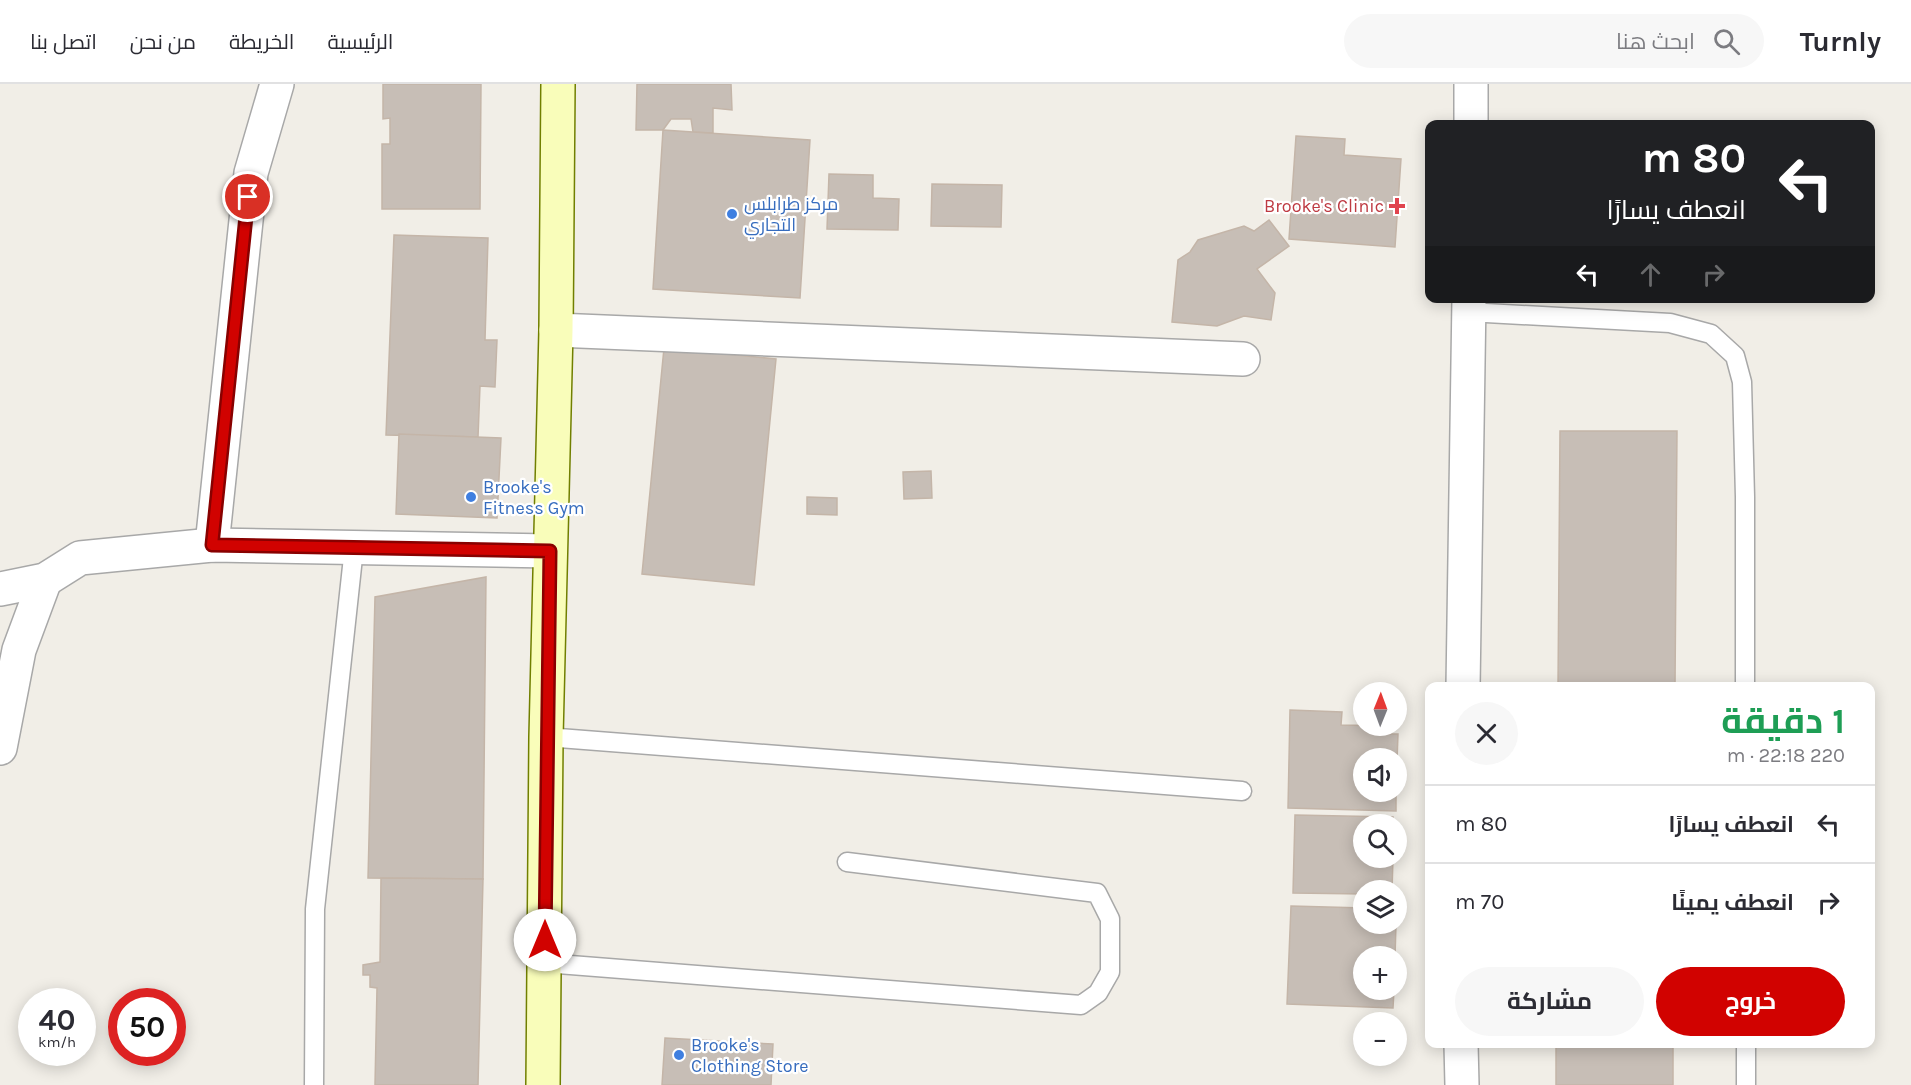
<!DOCTYPE html>
<html lang="ar">
<meta charset="utf-8">
<style>
:root{--surface:#fff;--page:#f7f7f7;--text:#2b2b33;--muted:#7c7c81;--line:#e1e1e2;--accent:#d10200}
body{margin:0;font-family:Karla,Cairo,sans-serif;background:var(--page);color:var(--text);direction:rtl;height:100vh;display:flex;flex-direction:column;font-size:22px;white-space:nowrap}
*{box-sizing:border-box;margin:0}
p{font-size:20px;color:var(--muted)}
.icon{flex:none;width:33px;height:33px;fill:none;stroke:currentColor;stroke-width:2;stroke-linecap:round;stroke-linejoin:round}
.map{position:relative;flex:1;overflow:hidden;direction:ltr}
.sheet{position:absolute;left:1425px;top:598px;width:450px;height:366px;display:flex;flex-direction:column;background:var(--surface);border-radius:12px;box-shadow:0 3px 15px #0003;direction:rtl}
.sheet>*{flex:none}
.banner{position:absolute;left:1425px;top:36px;width:450px;height:183px;border-radius:12px;box-shadow:0 3px 15px #0003;direction:rtl;background:#202124;color:#fff;overflow:hidden}
.needle{width:39px;rotate:1deg}
.tools{position:absolute;left:1353px;top:598px;display:grid;gap:12px}
.tools a{display:grid;place-items:center;width:54px;height:54px;border-radius:50%;background:var(--surface);box-shadow:0 3px 15px #0003;font-size:30px}
.speed{position:absolute;left:18px;top:904px;display:flex;gap:12px;font-size:30px;font-weight:700;text-align:center}
.speed>*{display:grid;place-content:center;width:78px;height:78px;border-radius:50%;background:var(--surface);box-shadow:0 3px 15px #0003;line-height:1}
.speed small{font-size:15px;font-weight:400}
.speed .limit{border:9px solid #d22;background:#fff;color:#111}
.pin{position:absolute;display:grid;place-items:center;width:51px;height:51px;color:#fff;margin:-26px;border:3px solid #fff;border-radius:50%;box-shadow:0 2px 6px #0007}
.me{position:absolute;width:66px;margin:-33px;rotate:0deg;stroke-linejoin:round;filter:drop-shadow(0 0 4px #0008)}
.turn{display:flex;align-items:center;gap:21px;height:126px;padding:0 30px;font-size:27px}
.turn .icon{width:78px;height:78px;stroke-width:2.5}
.turn b{display:block;font-size:42px;line-height:51px}
.lanes{display:flex;align-items:center;height:57px;padding:0 30px;background:#0003;justify-content:center;gap:30px;direction:ltr}
.lanes .off{opacity:.35}
.round{display:grid;place-items:center;flex:none;width:63px;height:63px;border-radius:32px;background:var(--page)}
.summary{display:flex;align-items:center;justify-content:space-between;height:102px;padding:0 30px}
h1{font-size:36px;font-weight:700;line-height:45px;color:#1e9e55}
.cta{display:flex;gap:12px;margin-top:auto;padding:12px 30px}
.cta a{flex:1;height:69px;border-radius:36px;background:var(--accent);color:#fff;font-size:24px;font-weight:700;line-height:69px;text-align:center}
.cta a+a{background:var(--page);color:var(--text)}
ul{padding:0;list-style:none}
li{display:flex;align-items:center;gap:18px;height:78px;padding:0 30px;border-top:2px solid var(--line)}
li div{flex:1}
li b{display:block;font-size:22px}
li em{font-style:normal}
header{display:flex;align-items:center;gap:36px;box-sizing:border-box;height:84px;padding:0 30px;background:var(--surface);border-bottom:2px solid var(--line)}
header strong{font-size:28px}
nav{display:flex;gap:33px;margin-inline-start:auto;font-size:21px}
.search{width:420px;height:54px;background:var(--page);display:flex;align-items:center;gap:15px;box-sizing:border-box;padding:0 21px;border-radius:33px;color:var(--muted);font-size:22px}
.map>svg:first-child{display:block}
</style>
<header>
<strong>Turnly</strong>
<div class="search"><svg class="icon" aria-label="search" viewBox="0 0 24 24"><circle cx="10" cy="10" r="6"/><path d="M15 15l6 6"/></svg>ابحث هنا</div>
<nav><a>الرئيسية</a><a>الخريطة</a><a>من نحن</a><a>اتصل بنا</a></nav>
</header>
<div class="map">
<svg width="1911" height="1001" viewBox="0 0 1911 1001">
<rect width="100%" height="100%" fill="#f1eee7"/>
<!-- building -->
<g fill="#c7beb6" stroke="#c4b5a8" stroke-width="1.5">
<path d="M383,0H481L480,125H382V60H390V34L383,35Z"/>
<path d="M637,0H731L732,26L713,24V49L693,48L691,35H671L663,46H636Z"/>
<path d="M663,46L810,56L800,214L653,205Z"/>
<path d="M1296,52L1345,55L1344,71L1401,75L1395,163L1289,155Z"/>
<path d="M829,90L873,91V114L899,115L898,146L827,145Z"/>
<path d="M932,100L1002,101L1001,143L931,142Z"/>
<path d="M1269,136L1289,162L1257,185L1275,209L1271,236L1244,232L1217,242L1172,238L1178,176L1190,168L1198,156L1244,142L1254,147Z"/>
<path d="M394,151L488,154L485,256H497L495,303L480,302L478,353L386,351Z"/>
<path d="M664,264L776,275L754,501L642,490Z"/>
<path d="M1560,347H1677L1675,603H1558Z"/>
<path d="M399,350L501,354L497,434L396,430Z"/>
<path d="M931,387L932,414L904,415L903,388Z"/>
<path d="M807,413L837,414V431L807,430Z"/>
<path d="M486,493L483,795L368,794L375,513Z"/>
<path d="M1290,626L1342,628L1341,641L1389,642V650H1398L1396,704V675H1364V708H1396V727L1288,724Z"/>
<path d="M1295,731L1393,733V741H1364V774H1393L1392,807H1364V810L1293,809Z"/>
<path d="M381,794L483,795L478,1001H375L377,904L370,903V891H363V881L380,878Z"/>
<path d="M1291,822L1364,824V840H1396L1395,873H1364V906H1394L1393,924L1287,920Z"/>
<path d="M665,954L773,960L771,1001H662Z"/>
<rect x="1556" y="960" width="117" height="41"/>
</g>
<g fill="none" stroke-linecap="round" stroke-linejoin="round">
<defs>
<g id="lane">
<path d="M1468,228L1670,239L1711,250L1735,272L1742,298L1745,413V603"/>
<path d="M546,653L1242,707"/>
<path d="M545,879L1081,921L1098,909L1110,888V835L1097,809L847,778"/>
<path d="M1746,960V1001"/>
<path d="M314,1001L315,825L354,464"/>
</g>
<g id="street">
<path d="M1471,40V0"/>
<path d="M556,246L1243,275"/>
<path d="M212,461L251,89L277,0"/>
<path d="M0,505L45,496L80,474L212,461L550,467"/>
<path d="M1463,603L1469,214"/>
<path d="M0,664L19,566L45,496"/>
<path d="M1461,960L1462,1001"/>
</g>
<path id="secondary" d="M543,1001L546,653L556,246L558,0"/>
</defs>
<!-- lane casing -->
<use href="#lane" stroke="#a8a8a8" stroke-width="21"/>
<!-- street casing -->
<use href="#street" stroke="#a8a8a8" stroke-width="36"/>
<!-- secondary casing -->
<use href="#secondary" stroke="#717f00" stroke-width="36"/>
<!-- lane -->
<use href="#lane" stroke="#fff" stroke-width="18"/>
<!-- street -->
<use href="#street" stroke="#fff" stroke-width="33"/>
<!-- secondary -->
<use href="#secondary" stroke="#f9fdba" stroke-width="33"/>
</g>
<g fill="none" stroke-linecap="round" stroke-linejoin="round">
<defs>
<path id="route" d="M248,113L212,461L550,467L545,856"/>
</defs>
<!-- route casing -->
<use href="#route" stroke="#880100" stroke-width="15"/>
<!-- route -->
<use href="#route" stroke="#d10200" stroke-width="10"/>
</g>
<!-- markers -->
<path fill="#e0444e" stroke="#fff" stroke-width="2" d="M1394 113h6v6h6v6h-6v6h-6v-6h-6v-6h6z"/>
<g fill="#3f7fe0" stroke="#fff" stroke-width="2">
<circle cx="732" cy="130" r="6"/>
<circle cx="471" cy="413" r="6"/>
<circle cx="679" cy="971" r="6"/>
</g>
<g text-anchor="middle" stroke-width="4.5" stroke-linejoin="round" paint-order="stroke">
<!-- shop labels -->
<g font-size="18" fill="#366cbe" stroke="#fff" text-anchor="start">
<text x="744" y="126">مركز طرابلس<tspan x="744" dy="21">التجاري</tspan></text>
<text x="483" y="409">Brooke's<tspan x="483" dy="21">Fitness Gym</tspan></text>
<text x="691" y="967">Brooke's<tspan x="691" dy="21">Clothing Store</tspan></text>
</g>
<!-- health labels -->
<g font-size="18" fill="#be3a42" stroke="#fff" text-anchor="end">
<text x="1384" y="128">Brooke's Clinic</text>
</g>
</g>
</svg>
<div class="tools">
<a><svg class="needle" viewBox="-14 -14 28 28"><path d="M0-13l5 13h-10z" fill="#e53935"/><path d="M0 13l5-13h-10z" fill="#7c7c81"/></svg></a>
<a><svg class="icon" aria-label="sound" viewBox="0 0 24 24"><path d="M4 9h4l5-4v14l-5-4H4zM17 9q2 3 0 6"/></svg></a>
<a><svg class="icon" aria-label="search" viewBox="0 0 24 24"><circle cx="10" cy="10" r="6"/><path d="M15 15l6 6"/></svg></a>
<a><svg class="icon" aria-label="layers" viewBox="0 0 24 24"><path d="M12 4l9 5-9 5-9-5zM3 14l9 5 9-5"/></svg></a>
<a>+</a>
<a>−</a>
</div>
<div class="speed"><div>40<small>km/h</small></div><div class="limit">50</div></div>
<div class="pin" style="left:248px;top:113px;background:#d93025"><svg class="icon" aria-label="arrive" viewBox="0 0 24 24"><path d="M6 21V4h12l-3 4 3 4H6"/></svg></div>
<svg class="me" style="left:545px;top:856px" viewBox="-20 -20 40 40"><circle r="19" fill="#fff"/><path d="M0-13L10 11 0 6-10 11z" fill="#d10200"/></svg>
<div class="banner">
<div class="turn"><svg class="icon" aria-label="left" viewBox="0 0 24 24"><path d="M17 20v-9H6M10 6l-5 5 5 5"/></svg><div><b>80 m</b>انعطف يسارًا</div></div>
<div class="lanes"><svg class="icon" aria-label="left" viewBox="0 0 24 24"><path d="M17 20v-9H6M10 6l-5 5 5 5"/></svg><svg class="icon off" aria-label="ahead" viewBox="0 0 24 24"><path d="M12 20V5M6 11l6-6 6 6"/></svg><svg class="icon off" aria-label="right" viewBox="0 0 24 24"><path d="M7 20v-9h11M14 6l5 5-5 5"/></svg></div>
</div>
<section class="sheet">
<div class="summary"><div><h1>1 دقيقة</h1><p>220 m · 22:18</p></div><a class="round"><svg class="icon" aria-label="close" viewBox="0 0 24 24"><path d="M6 6l12 12M18 6L6 18"/></svg></a></div>
<ul>
<li><svg class="icon" aria-label="left" viewBox="0 0 24 24"><path d="M17 20v-9H6M10 6l-5 5 5 5"/></svg><div><b>انعطف يسارًا</b></div><em>80 m</em></li>
<li><svg class="icon" aria-label="right" viewBox="0 0 24 24"><path d="M7 20v-9h11M14 6l5 5-5 5"/></svg><div><b>انعطف يمينًا</b></div><em>70 m</em></li>
</ul>
<div class="cta"><a>خروج</a><a>مشاركة</a></div>
</section>
</div>
